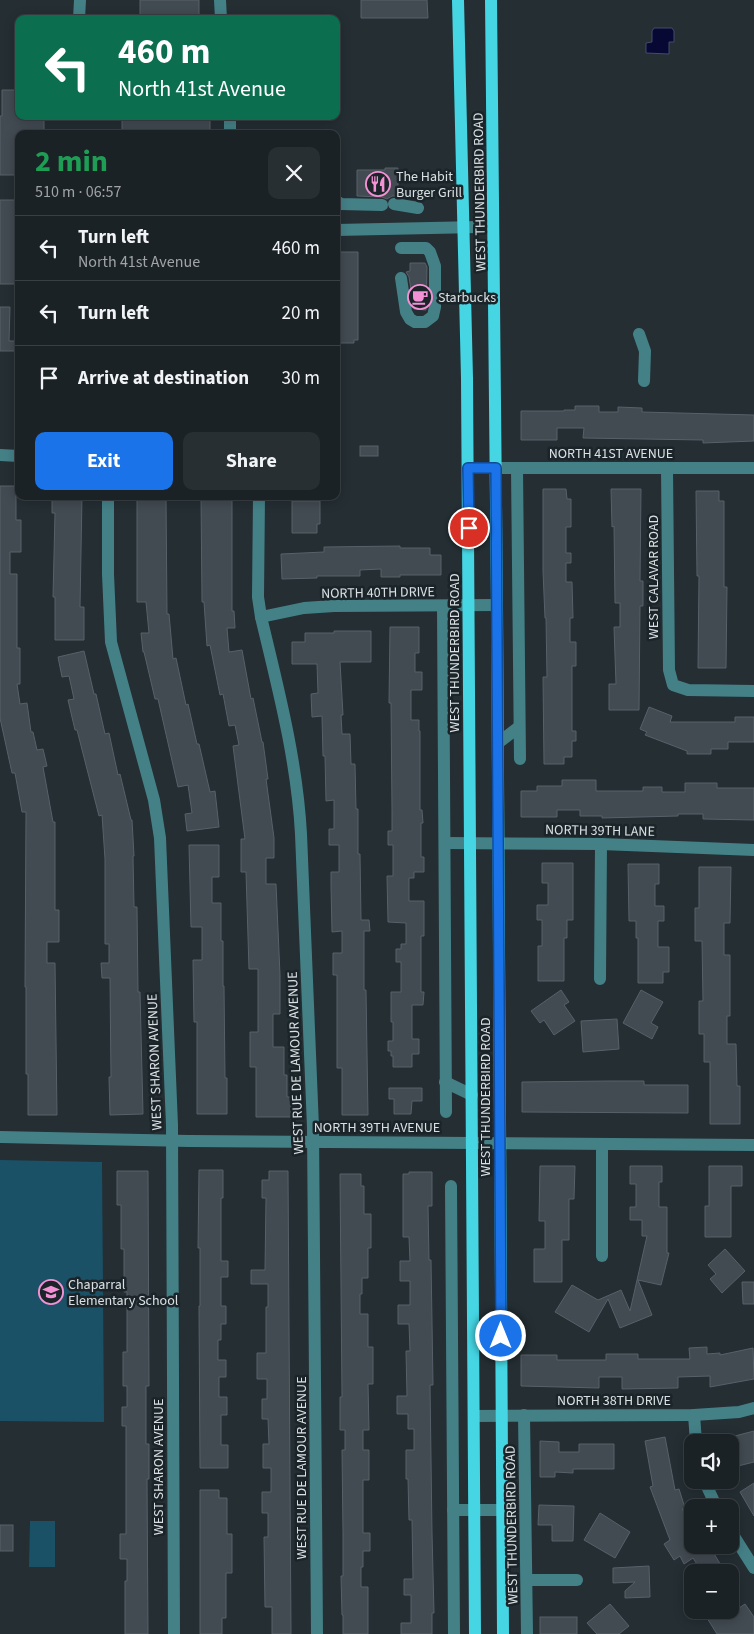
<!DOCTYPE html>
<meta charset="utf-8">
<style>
:root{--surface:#1b2226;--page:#282f32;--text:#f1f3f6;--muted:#a0a4a7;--line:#393f43;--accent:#1a73e8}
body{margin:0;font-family:"Source Sans 3",sans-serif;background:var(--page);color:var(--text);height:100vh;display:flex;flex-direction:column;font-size:19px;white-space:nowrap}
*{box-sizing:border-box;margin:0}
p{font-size:16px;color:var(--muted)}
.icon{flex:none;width:28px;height:28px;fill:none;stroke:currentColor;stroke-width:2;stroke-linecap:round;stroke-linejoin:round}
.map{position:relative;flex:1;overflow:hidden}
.panel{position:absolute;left:15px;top:130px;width:325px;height:370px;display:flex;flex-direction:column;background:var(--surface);border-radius:10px;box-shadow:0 2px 12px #0003,0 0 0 1px var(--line)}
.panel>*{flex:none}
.banner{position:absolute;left:15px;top:15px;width:325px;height:105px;border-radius:10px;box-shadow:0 2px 12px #0003,0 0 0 1px var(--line);background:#0b6e4f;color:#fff;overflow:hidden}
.buttons{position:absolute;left:684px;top:1434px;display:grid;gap:10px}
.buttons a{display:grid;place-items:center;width:55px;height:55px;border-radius:10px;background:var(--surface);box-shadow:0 2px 12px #0003,0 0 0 1px var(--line);font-size:25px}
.pin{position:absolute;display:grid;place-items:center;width:42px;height:42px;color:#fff;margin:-21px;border:2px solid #fff;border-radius:50%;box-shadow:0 1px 5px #0007}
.me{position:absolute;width:55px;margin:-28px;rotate:0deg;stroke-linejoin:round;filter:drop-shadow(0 0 4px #0008)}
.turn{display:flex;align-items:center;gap:18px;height:105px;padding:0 20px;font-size:22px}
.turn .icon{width:65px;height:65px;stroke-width:2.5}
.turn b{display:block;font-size:35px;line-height:42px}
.round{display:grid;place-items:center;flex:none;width:52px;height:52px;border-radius:10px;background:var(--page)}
.head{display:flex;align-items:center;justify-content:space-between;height:85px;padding:0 20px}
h1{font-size:30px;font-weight:700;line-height:38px;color:#1e9e55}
.cta{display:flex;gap:10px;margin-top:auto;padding:10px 20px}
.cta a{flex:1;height:58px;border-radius:10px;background:var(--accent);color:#fff;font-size:20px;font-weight:700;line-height:58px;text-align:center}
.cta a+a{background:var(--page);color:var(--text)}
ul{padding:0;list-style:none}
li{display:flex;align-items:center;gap:15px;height:65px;padding:0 20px;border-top:1px solid var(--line)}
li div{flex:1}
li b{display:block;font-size:19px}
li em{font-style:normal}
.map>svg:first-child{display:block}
</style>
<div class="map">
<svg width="754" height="1634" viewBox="0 0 754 1634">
<rect width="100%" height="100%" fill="#242e33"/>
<!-- green -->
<g fill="#1b5166">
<path d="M0,1160L102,1162L104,1422L0,1421Z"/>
<path d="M30,1521H55V1567H29Z"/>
</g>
<!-- water -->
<path fill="#070934" stroke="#464a68" d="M654,28H672L674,31V42H669V54L646,53V43L652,42V31Z"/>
<!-- building -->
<g fill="#424a52" stroke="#586069">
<rect x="140" y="0" width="59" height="19"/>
<path d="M361,0H427L428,18H361Z"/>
<path d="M2,90H19V116H44V134H19V175H0V116H2Z"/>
<rect x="122" y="116" width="88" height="18"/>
<path d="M385,168H398V196H392L387,199L382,197L357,196V170H385Z"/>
<rect x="0" y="200" width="19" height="84"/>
<path d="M336,252H358V340H354V343H336Z"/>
<path d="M410,263H425L427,267L426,310L414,309L409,277L406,272L410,271Z"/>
<path d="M0,307H10L9,341H18V351H0Z"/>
<path d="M575,406H599V412H618V407L642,408V412L754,415V441L703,443V440L583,438L584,428H557V440H521V411H564V410H575Z"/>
<rect x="360" y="446" width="18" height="10"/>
<path d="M0,486H16V520H21V552H10V574H17V648H20V684H17L20,704L27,703L31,732H33L37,750L43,749L47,766L43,767L53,822H55V910H59V942H47V963H55L57,1115H28V1074H26V987H25L26,812H22L15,773H12L0,718Z"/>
<path d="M543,489H566L567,499H571V527H566V553H571V563H566V582H572L573,618H570V642H576V666H572V731H576V741H572V757H564V764H544L543,677H547L546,618H545L543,571Z"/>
<path d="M611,489H641L640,581H643V606H640L639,710H609V684H616L614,627H620V603H615L614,526L612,527Z"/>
<path d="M696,491H719V501H724V587H727L726,668H698L699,576H697Z"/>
<path d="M52,496H82L80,607H84V640H55V597H53L55,513H52Z"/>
<path d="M137,496H166L167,614H169L173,659L176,658L186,705L188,704L197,744H199L210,792L215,791L219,827L187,831L185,814L192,813L188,785L178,787L158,699H155L144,652H143L141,633H149L146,602H137Z"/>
<path d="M201,496H232V611H234L235,628H227L229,652L242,650L251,699L253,698L262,742H263L268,779H266L274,838V858H266V884H276L280,975V1014H273V1047H284V1075H287V1097H291V1117H256V1067H250V1032H258V969H249L246,872H241V839H245L233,746L239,745L235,725L229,726L223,694L220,695L210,645L207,646L204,602H202Z"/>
<path d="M292,501H320V524H317V533H292Z"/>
<path d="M400,546V548H430V555H441V575H400V577H381V569L360,570V576H317V578L282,579L281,554L324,552V547Z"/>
<path d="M390,627H419V653H415V672H422V690H411V720H419V731H420V810H422L423,823H421V857H424V872H414V878H409V901H424V936H421V992H424L423,1005H412V1039H419V1054H412V1067H393V1056H391V1051H388V1041H393V1022H391V992H401V962H396V949H401V944H406V923L388,922L387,876H393V845H388V831H392V811L391,703H389Z"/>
<path d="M334,631H371V662H340L343,715H341L342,734H350L351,764H355L356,809H358V854H360L361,920H369L370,931H364V990H366L368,1115H342V1068H337V975H333V953H342V931L332,932L331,886V872H339V845H329V829H334V800L326,801L325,756H323L322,716L312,717L311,694L318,693L317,664H292V642H305V633H334Z"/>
<path d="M84,651L94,694H96L105,734L109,733L118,775L120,774L131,820H132L134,856H133L134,907H137L138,992H140L143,1114L110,1115L109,1077H111L110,978H102L101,963H109V944H105V859L102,815L99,816L77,730H75L68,700L74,699L69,676L62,677L58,657Z"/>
<path d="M649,707L672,716L670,722H735V717H754V742H728V749H711V754H687V751L645,735L647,732L640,729Z"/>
<path d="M562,780H596V791H643V787H662V792H685V783H717V788H754V820L703,819V814H678V816L602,818V816H580V810H557V817H521V791H537V786H562Z"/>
<path d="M189,845H219V877H212V903H221V941H223V986H224L225,1078H227V1114H197V1022H194L193,960H202V927H191Z"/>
<path d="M542,863H573V920H567V938H564V981H538V946H542V920H537V905H548V883H542Z"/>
<path d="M628,864H659V884H655V906H664V921H658V947H669V972H663V983H638V938H636V921H629Z"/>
<path d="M699,867H731L730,923H724V955H730V1016H727V1044H736L737,1086H740V1124H710V1062H704V1034H699V1001H703L702,941H695V908H699Z"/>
<path d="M561,990L569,1002L564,1005L575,1021L554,1035L544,1020L540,1023L531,1011Z"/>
<path d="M641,990L663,1002L651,1023L658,1027L652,1039L623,1023Z"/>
<path d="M617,1019L619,1049L583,1052L581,1021Z"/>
<path d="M609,1081H644V1085H688V1113L522,1112V1082Z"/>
<path d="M389,1088H422V1101H412L411,1114H394V1099H389Z"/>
<path d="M540,1166H575L574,1199H569V1240H562V1282H534V1249H545V1221H539Z"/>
<path d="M630,1166H662V1182H659V1207H667V1253H669L661,1285L638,1280L652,1315L620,1328L608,1299L589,1332L555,1312L572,1285L598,1300L621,1290L630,1311L647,1236H642V1220H630V1207H636V1184H630Z"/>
<path d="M709,1166H742V1186H731V1237H705V1206H709Z"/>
<path d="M199,1170H223V1198H221V1261H228V1277H221V1306H226V1324H221V1340H218V1360H226V1377H219V1397H227V1415H221V1445H228V1468H200L199,1306H200V1248H198Z"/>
<path d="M117,1171H148L149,1386H146V1444H149V1479H147L148,1634H125V1581H127V1559H120V1534H126V1426H122V1407H127V1386H123V1352H127V1292H124V1249H121V1205H117Z"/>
<path d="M269,1171H288L291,1634H272V1607H265L264,1537H268V1513H262V1492H271V1468H263V1444H269L268,1419H262V1399H267V1379H257V1353H266V1307H268V1284H251V1270H265L266,1198H262V1180H269Z"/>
<path d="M409,1172H432V1206H428L429,1260H431L433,1385H430L432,1533L434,1613H432V1634H401V1623H411V1595H404V1579H413L412,1520H409L408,1479H406V1450H414V1429H408V1414H397V1396H407L406,1351H410L409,1324H398V1305H410V1281H400V1261H410L409,1237H403V1174H409Z"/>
<path d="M340,1174H361V1186H364V1214H371V1248H368V1278H362V1294H360V1314H368V1347H373V1384H368L369,1430H363V1450H369V1480H363V1533H370V1551H363V1567H361V1587H368V1634H343V1615H342L341,1576H343V1533L342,1450H345V1430H340V1397H342Z"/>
<path d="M725,1249L745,1271L722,1293L710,1279L716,1274L708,1265Z"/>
<path d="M742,1282H754V1304H743Z"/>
<path d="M707,1347V1354L720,1353V1355L753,1348L754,1379L710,1387V1376L678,1377V1388L622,1389V1377H599V1388L521,1386V1355H557V1360H606V1354H638V1359H690L689,1348Z"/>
<path d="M754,1431V1462L730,1468V1457L735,1456L731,1437Z"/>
<path d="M665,1437L675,1490L679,1489L685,1508L682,1509L692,1526V1545H704L710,1554L713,1552L725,1572H702L693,1558L684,1564L680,1556L674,1560L664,1544L670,1540L650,1487L653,1486L645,1441Z"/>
<path d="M540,1441L559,1442V1452H579V1444H614V1469H573V1473L555,1472V1477H540Z"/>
<path d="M754,1483V1516L740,1492Z"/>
<path d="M200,1490H219V1498H227V1534H232V1573H226V1618H222V1634H200Z"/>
<path d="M539,1505L574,1506L573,1541H552V1525H538Z"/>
<path d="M600,1513L630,1532L615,1558L584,1540Z"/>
<rect x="0" y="1525" width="13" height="26"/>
<path d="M649,1566L650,1597L625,1598V1591L635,1582L613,1583V1568Z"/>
<path d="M610,1604L629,1626L619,1634H597L587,1623Z"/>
<path d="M745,1604L754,1617V1634H717L702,1610H736Z"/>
<rect x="540" y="1617" width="37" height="17"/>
</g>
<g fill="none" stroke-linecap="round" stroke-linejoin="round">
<!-- minor -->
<g stroke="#448187" stroke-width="12">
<path d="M220,0L221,19"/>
<path d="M79,19L80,0"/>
<path d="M230,134V116"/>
<path d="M336,201L341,204L382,205"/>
<path d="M394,204L418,208"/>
<path d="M336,230L478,227"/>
<path d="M401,278L406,312L410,319L415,322H425L433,316L435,307V266L430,252L426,248H401"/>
<path d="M639,334L645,351L644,381"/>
<path d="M0,455L19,456"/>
<path d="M468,468H754"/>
<path d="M517,468L520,759"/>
<path d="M667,468L669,670L673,685L688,690L754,691"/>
<path d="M108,496V574L111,642L154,800L160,838L172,1125L174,1634"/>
<path d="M259,496L258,597L261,617C278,688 297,760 301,834L313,1127L317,1634"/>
<path d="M443,606L446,1112"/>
<path d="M261,617L304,608L334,606L497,605"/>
<path d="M498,743L519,727"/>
<path d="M445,843L601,844L754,850"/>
<path d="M600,979L601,844"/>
<path d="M445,1082L472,1095"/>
<path d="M0,1137L189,1141L754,1145"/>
<path d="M602,1144V1256"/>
<path d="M451,1186L454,1634"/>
<path d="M524,1415L527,1634"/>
<path d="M694,1415L696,1442"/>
<path d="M474,1416L694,1415L739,1412L754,1408"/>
<path d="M704,1480L717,1508"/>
<path d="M453,1510H502"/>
<path d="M730,1530L754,1568"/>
<path d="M527,1580H577"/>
</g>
<!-- major -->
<g stroke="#45d5e3" stroke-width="12">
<path d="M458,0L467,378L475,1634"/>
<path d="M491,0L497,605L503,1634"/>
</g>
</g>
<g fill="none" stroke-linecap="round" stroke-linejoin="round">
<defs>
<path id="route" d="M469,528L468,468H496L501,1336"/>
</defs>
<!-- route casing -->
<use href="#route" stroke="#114b97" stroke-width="12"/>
<!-- route -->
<use href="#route" stroke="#1a73e8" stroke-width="9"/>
</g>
<!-- icons -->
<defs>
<symbol id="restaurant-ring" viewBox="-11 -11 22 22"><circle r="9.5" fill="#1a2429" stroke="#f391d5" stroke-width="1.5"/><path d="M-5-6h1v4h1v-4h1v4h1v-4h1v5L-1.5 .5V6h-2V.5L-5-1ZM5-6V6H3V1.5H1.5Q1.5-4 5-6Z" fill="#f391d5"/></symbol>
<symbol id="cafe-ring" viewBox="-11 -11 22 22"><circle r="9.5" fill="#1a2429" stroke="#f391d5" stroke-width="1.5"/><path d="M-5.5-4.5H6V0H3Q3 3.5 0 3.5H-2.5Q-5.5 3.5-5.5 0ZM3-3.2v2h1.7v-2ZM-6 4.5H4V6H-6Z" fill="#f391d5"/></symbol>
<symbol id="school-ring" viewBox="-11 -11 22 22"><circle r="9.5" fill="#1a2429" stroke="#f391d5" stroke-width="1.5"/><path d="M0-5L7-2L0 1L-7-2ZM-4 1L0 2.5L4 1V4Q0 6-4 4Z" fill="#f391d5"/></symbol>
</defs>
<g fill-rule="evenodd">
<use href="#restaurant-ring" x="364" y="170" width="28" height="28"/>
<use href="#cafe-ring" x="406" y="283" width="28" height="28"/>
<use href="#school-ring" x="37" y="1278" width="28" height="28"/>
</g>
<g text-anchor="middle" stroke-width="5" stroke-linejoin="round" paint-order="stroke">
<!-- poi labels -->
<g font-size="14" fill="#dae0e3" stroke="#1a2429" text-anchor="start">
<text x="396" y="181">The Habit<tspan x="396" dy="16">Burger Grill</tspan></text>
<text x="438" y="302">Starbucks</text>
<text x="68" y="1289">Chaparral<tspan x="68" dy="16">Elementary School</tspan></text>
</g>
<!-- street labels -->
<g font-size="14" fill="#dae0e3" stroke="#1a2429">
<text transform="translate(479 192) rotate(-91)" y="5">WEST THUNDERBIRD ROAD</text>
<text x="611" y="458">NORTH 41ST AVENUE</text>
<text transform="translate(653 577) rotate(-90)" y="5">WEST CALAVAR ROAD</text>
<text transform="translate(378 592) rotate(-1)" y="5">NORTH 40TH DRIVE</text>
<text transform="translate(454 653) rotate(-90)" y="5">WEST THUNDERBIRD ROAD</text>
<text transform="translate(600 830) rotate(1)" y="5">NORTH 39TH LANE</text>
<text transform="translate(154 1062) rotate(-92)" y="5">WEST SHARON AVENUE</text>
<text transform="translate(295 1063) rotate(-92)" y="5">WEST RUE DE LAMOUR AVENUE</text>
<text transform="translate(485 1097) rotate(-90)" y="5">WEST THUNDERBIRD ROAD</text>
<text x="377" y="1132">NORTH 39TH AVENUE</text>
<text x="614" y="1405">NORTH 38TH DRIVE</text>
<text transform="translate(158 1467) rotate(-90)" y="5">WEST SHARON AVENUE</text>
<text transform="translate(301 1468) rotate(-90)" y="5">WEST RUE DE LAMOUR AVENUE</text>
<text transform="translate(511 1525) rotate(-91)" y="5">WEST THUNDERBIRD ROAD</text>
</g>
</g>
</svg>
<div class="buttons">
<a><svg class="icon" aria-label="sound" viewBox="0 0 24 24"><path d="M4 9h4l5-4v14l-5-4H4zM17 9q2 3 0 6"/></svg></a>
<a>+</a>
<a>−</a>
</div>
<div class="pin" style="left:469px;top:528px;background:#d93025"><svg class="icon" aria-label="arrive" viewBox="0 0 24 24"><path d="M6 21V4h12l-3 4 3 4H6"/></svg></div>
<svg class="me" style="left:501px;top:1336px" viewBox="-20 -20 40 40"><circle r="17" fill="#1a73e8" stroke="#fff" stroke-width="3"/><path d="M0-11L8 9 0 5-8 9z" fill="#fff"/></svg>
<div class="banner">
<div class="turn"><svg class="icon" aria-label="left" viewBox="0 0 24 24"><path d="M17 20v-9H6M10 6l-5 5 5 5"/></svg><div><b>460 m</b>North 41st Avenue</div></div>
</div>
<section class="panel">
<div class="head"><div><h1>2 min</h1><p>510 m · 06:57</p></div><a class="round"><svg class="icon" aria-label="close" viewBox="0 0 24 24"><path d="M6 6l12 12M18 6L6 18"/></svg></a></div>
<ul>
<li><svg class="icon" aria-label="left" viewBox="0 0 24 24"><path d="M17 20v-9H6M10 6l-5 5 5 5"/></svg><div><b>Turn left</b><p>North 41st Avenue</p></div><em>460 m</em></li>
<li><svg class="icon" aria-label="left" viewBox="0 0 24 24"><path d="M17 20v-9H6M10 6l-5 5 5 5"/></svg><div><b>Turn left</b></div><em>20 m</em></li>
<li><svg class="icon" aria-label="arrive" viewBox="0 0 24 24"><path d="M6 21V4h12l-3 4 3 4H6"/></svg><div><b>Arrive at destination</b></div><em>30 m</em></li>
</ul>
<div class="cta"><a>Exit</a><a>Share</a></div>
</section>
</div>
